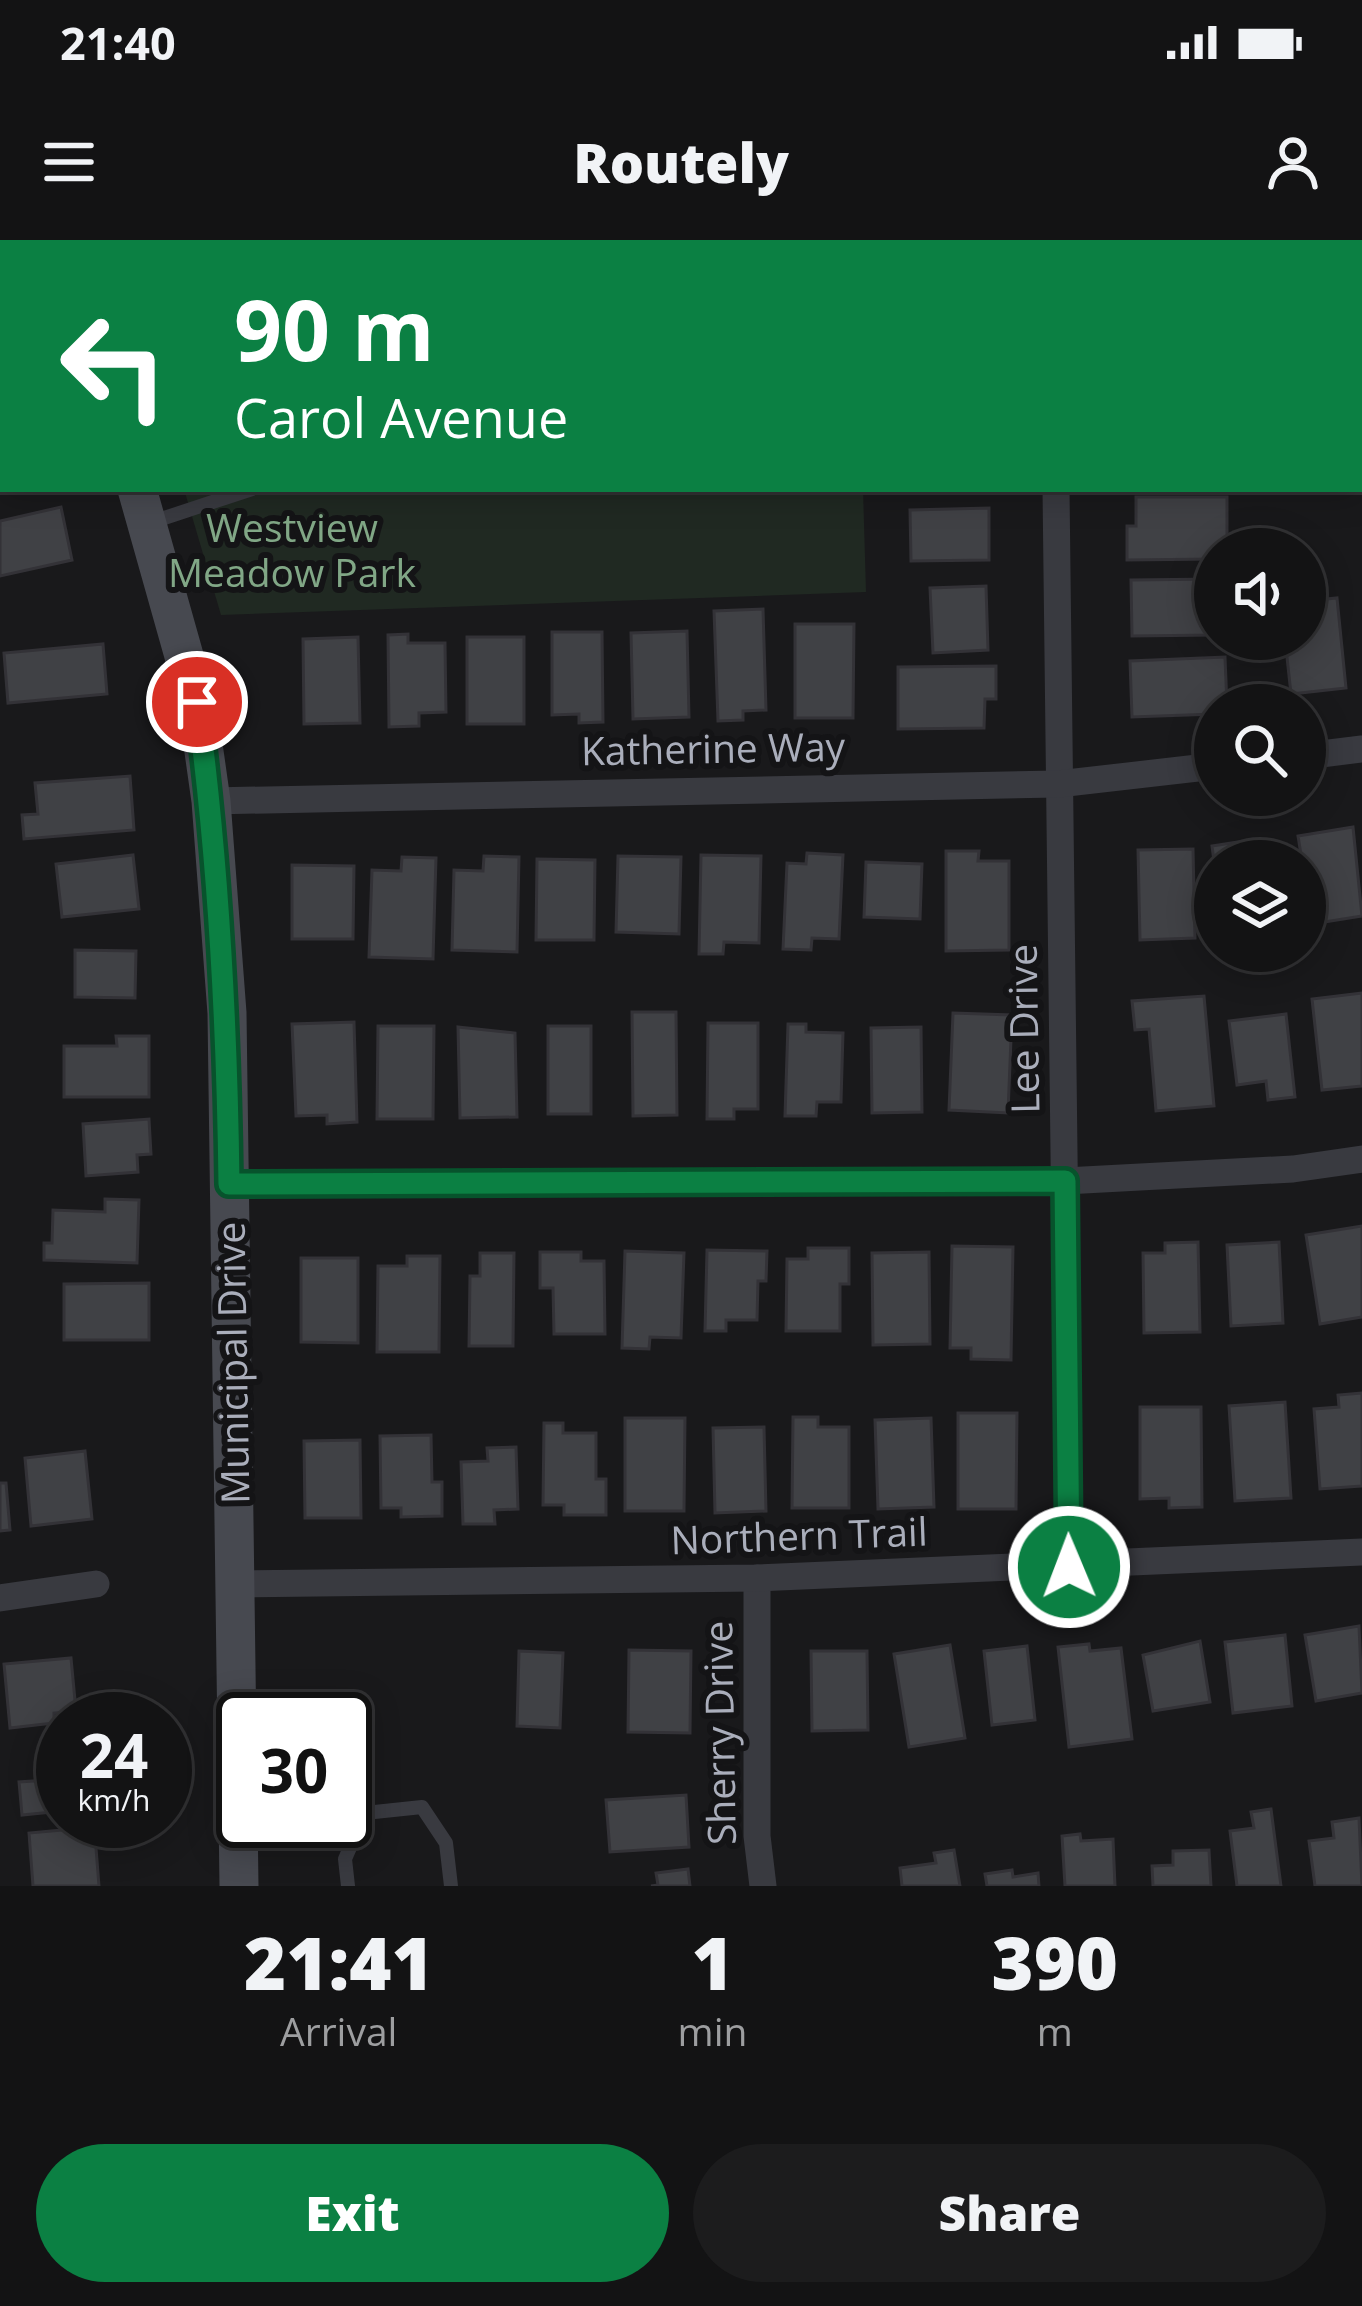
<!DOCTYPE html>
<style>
:root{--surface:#131314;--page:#1c1c1d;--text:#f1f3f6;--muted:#9d9ea0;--line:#323234;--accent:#0b8043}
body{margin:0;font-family:"Open Sans",sans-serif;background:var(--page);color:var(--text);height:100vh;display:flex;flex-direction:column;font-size:45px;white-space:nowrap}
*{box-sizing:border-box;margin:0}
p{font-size:39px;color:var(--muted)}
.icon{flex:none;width:66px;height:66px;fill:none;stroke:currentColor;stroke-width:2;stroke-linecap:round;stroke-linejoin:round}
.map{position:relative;height:1646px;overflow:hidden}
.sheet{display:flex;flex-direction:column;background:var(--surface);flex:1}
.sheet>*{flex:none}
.hud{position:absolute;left:0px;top:0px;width:1362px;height:252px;box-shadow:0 6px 30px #0003,0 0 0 3px var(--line);background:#0b8043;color:#fff;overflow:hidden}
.buttons{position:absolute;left:1194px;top:288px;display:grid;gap:24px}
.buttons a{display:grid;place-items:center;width:132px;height:132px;border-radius:50%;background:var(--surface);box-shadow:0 6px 30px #0003,0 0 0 3px var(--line);font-size:60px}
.speed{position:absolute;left:36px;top:1452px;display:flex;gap:24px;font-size:60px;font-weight:700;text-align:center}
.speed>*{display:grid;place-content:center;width:156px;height:156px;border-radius:50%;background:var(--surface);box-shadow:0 6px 30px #0003,0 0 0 3px var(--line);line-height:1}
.speed small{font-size:30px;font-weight:400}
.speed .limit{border:6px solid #111;border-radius:18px;background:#fff;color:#111}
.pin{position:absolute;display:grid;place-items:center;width:102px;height:102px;color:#fff;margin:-51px;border:6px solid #fff;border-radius:50%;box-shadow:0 3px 12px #0007}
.me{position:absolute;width:132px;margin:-66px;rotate:359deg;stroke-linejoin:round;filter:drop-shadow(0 0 9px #0008)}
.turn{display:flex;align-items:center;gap:42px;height:252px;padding:0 36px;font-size:54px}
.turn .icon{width:156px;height:156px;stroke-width:2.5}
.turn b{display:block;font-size:84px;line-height:102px}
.eta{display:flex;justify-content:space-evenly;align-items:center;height:204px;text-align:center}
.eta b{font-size:72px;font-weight:800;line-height:84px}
.primary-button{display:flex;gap:24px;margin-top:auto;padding:24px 36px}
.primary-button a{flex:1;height:138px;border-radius:72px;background:var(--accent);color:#fff;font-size:48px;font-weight:800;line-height:138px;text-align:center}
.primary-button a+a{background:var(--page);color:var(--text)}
.status{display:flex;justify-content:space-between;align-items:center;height:84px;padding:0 60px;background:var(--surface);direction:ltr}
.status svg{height:33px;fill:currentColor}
header{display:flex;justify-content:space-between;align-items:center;height:156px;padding:0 36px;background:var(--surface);font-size:54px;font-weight:800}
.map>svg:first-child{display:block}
</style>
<div class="status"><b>21:40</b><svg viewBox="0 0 49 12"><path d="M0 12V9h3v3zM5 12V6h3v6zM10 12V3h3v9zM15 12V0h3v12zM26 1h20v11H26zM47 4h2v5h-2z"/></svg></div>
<header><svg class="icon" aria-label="menu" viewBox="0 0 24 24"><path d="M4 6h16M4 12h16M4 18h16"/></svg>Routely<svg class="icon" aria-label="person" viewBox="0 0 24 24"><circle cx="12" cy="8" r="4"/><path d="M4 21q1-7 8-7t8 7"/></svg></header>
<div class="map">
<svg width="1362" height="1646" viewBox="0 0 1362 1646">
<rect width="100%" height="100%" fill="#19191b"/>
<!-- green -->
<g fill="#202922">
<path d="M474,0H853V3H465Z"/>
<path d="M184,249H863L866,352L221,375Z"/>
</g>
<!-- building -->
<g fill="#404145" stroke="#333237" stroke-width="3">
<path d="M1136,257H1227V309H1215V319L1127,320V286H1136Z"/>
<path d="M61,267L72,320L0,336V281Z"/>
<path d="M989,268V320L911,321L910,270Z"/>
<path d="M1215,339V395L1132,396L1131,340Z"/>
<path d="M986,346L988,410L933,413L930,348Z"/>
<path d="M1337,358L1346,448L1291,454L1285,399H1305V361Z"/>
<path d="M763,369L766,470L743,471V480L718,481L714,371Z"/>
<path d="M795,384H854L853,478H795Z"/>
<path d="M687,391L689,477L633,479L631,393Z"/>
<path d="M552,392H602L603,482L579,483V474L552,475Z"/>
<path d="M408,394V403H445L446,472L419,473V486L389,487L388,395Z"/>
<path d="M358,397L360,483L304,484L303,399Z"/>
<rect x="467" y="397" width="57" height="87"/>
<path d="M103,404L107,454L8,463L4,413Z"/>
<path d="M1225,417L1227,465H1215V474L1132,477L1130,421Z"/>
<path d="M996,426V459H985L984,488L898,489V427Z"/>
<path d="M130,536L134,590L24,599L22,575L38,574L35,543Z"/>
<path d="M1353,587L1362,676L1312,684L1298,596Z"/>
<path d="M1244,601L1245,612L1275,608L1277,621H1215V629L1212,606Z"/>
<path d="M1193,609L1195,698L1140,700L1138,610Z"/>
<path d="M946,611H979L978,621H1009V710L946,711Z"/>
<path d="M807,613L843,615L839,699L812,698L811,710L783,709L787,623L806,624Z"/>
<path d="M133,615L139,669L62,677L56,624Z"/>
<path d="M701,615L761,616L759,703L724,702L723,714H699Z"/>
<path d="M484,616L519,617L517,712L452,710L454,630L483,631Z"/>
<path d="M618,616L681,617L679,694L616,692Z"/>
<path d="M402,617L436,618L433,719L369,717L372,630L401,631Z"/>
<path d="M537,619L595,620L594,700H536Z"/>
<path d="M866,622L922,624L920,679L864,677Z"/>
<path d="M292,625L354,626L353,699H292Z"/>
<path d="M75,710L136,711L135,758L75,757Z"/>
<path d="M1362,753V846L1322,850L1312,759Z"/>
<path d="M1204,756L1214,866L1156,871L1149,789L1135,790L1132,761Z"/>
<path d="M632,772H676L677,875L633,876Z"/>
<path d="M953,773L1012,775L1008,873L949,870Z"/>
<path d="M1286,774L1295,857L1268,860L1266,841L1237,845L1229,781Z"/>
<path d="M354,782L357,882L327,884V875L296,876L292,784Z"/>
<path d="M708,783H758V869H734V879H707Z"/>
<path d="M788,784H806V792L843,793L841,862H817L816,876H785Z"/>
<path d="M378,786H434L433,879H377Z"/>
<rect x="548" y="786" width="43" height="88"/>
<path d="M458,787L515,793L517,877L460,878Z"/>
<path d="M921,787L922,872L872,873L871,788Z"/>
<path d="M116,796H149V857H64V806H117Z"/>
<path d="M149,879L151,914L137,915L138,932L86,936L83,884Z"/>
<path d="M105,959L139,960L137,1023L44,1020V1003H52L53,970L105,972Z"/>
<path d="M1362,986V1077L1320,1084L1306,995Z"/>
<path d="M1198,1002L1200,1092L1144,1093L1143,1013H1165V1003Z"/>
<path d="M1279,1002L1283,1083L1231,1086L1227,1005Z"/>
<path d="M952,1006L1013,1007L1011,1120L971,1119V1108H950Z"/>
<path d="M808,1008H849V1044H840V1091H786L787,1019H808Z"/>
<path d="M707,1010L767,1011L766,1041H758L757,1080H726V1091H705Z"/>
<path d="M625,1011L684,1013L681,1098L650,1097L649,1109L622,1108Z"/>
<path d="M540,1012H581V1021H604L605,1094H554L553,1048H540Z"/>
<path d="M929,1012L930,1104L873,1105L872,1013Z"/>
<path d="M480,1013H514L513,1106H469L470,1036H480Z"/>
<path d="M407,1016H440L439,1112H377L378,1026H407Z"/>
<path d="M301,1018H358V1103L301,1102Z"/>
<path d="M149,1043V1100H64V1044Z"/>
<path d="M1362,1153V1246L1320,1249L1314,1169L1339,1167L1338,1155Z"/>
<path d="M1285,1162L1291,1258L1235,1261L1229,1166Z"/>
<path d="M1140,1167H1201L1202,1267L1169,1268V1258L1140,1259Z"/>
<path d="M958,1173H1017L1016,1269H958Z"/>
<path d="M793,1177H818V1187H849V1268H792Z"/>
<path d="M625,1178H685L684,1271H625Z"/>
<path d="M931,1178L934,1267L878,1269L875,1180Z"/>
<path d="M544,1183H563V1193H596V1239H606V1275H564V1265H543Z"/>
<path d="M764,1187L766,1271L715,1273L713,1188Z"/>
<path d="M431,1195L432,1242H442V1276L401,1277V1268H381L380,1196Z"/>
<path d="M360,1200L361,1278H305L304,1201Z"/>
<path d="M516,1207L518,1269L494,1270L495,1284H463L461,1222L488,1221L487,1208Z"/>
<path d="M85,1211L92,1279L31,1286L25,1218Z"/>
<path d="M0,1243H6L10,1290L0,1291Z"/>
<path d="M1359,1386L1362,1453L1316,1461L1305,1395Z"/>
<path d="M1285,1395L1292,1466L1233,1473L1225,1402Z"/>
<path d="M1200,1401L1210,1462L1153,1471L1143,1415Z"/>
<path d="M1089,1404L1090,1411L1121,1408L1132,1499L1069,1507L1058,1407Z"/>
<path d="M950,1405L965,1498L909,1507L894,1414Z"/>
<path d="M1027,1406L1035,1480L992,1485L984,1411Z"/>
<path d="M629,1410L691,1411L690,1493L628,1492Z"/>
<path d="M519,1411L563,1413L560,1488L517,1486Z"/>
<path d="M811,1411H867L868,1490L812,1491Z"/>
<path d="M71,1418L76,1471L54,1473V1483L10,1488L4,1424Z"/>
<path d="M63,1503V1571L22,1575L19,1542L47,1540L44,1505Z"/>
<path d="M686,1555L689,1607L610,1612L606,1560Z"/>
<path d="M1271,1569L1281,1646H1237L1230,1591L1254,1588L1251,1572Z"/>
<path d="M1359,1578L1362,1646H1315L1309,1601L1334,1598L1332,1582Z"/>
<path d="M73,1589V1597L95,1595L99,1646H33L29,1593Z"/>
<path d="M1080,1594L1081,1601L1113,1599L1115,1646H1065L1062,1596Z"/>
<path d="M954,1610L960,1646H902L900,1628L936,1623L934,1613Z"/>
<path d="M1209,1610L1211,1646H1153L1152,1626L1173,1625V1611Z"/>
<path d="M688,1629L690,1646H651L658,1645L656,1633Z"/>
<path d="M1012,1630L1013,1637L1038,1633L1039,1646H987L985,1634Z"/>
</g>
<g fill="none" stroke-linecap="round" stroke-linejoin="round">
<!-- lane -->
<g stroke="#393a40" stroke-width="14">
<path d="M149,283L252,249"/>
<path d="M348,1646L345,1619L365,1573L422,1567L446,1603L451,1646"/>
</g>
<!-- street -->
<g stroke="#393a40" stroke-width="27">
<path d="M1054,0V3"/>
<path d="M1056,249L1069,1327"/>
<path d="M1305,516L1362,509"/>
<path d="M211,561L1058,544L1215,526"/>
<path d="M229,944L1065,941L1293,929L1362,919"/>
<path d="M757,1338V1596L763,1646"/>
<path d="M237,1344L757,1338L1362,1312"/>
<path d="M0,1358L96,1344"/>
</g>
<!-- secondary -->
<g stroke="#474950" stroke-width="39">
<path d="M31,0L32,3"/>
<path d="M137,249L197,462L211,561L227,773L239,1646"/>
</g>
</g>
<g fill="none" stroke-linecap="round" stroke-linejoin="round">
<defs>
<path id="route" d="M197,462C219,623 227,782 229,944L1065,941L1069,1327"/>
</defs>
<!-- route casing -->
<use href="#route" stroke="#07532c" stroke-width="30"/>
<!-- route -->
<use href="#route" stroke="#0b8043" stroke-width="21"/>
</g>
<g text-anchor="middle" stroke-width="12" stroke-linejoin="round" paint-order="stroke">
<!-- park labels -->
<g font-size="39" fill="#81a786" stroke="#141416">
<text x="292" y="302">Westview<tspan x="292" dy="45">Meadow Park</tspan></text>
</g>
<!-- street labels -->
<g font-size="39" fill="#aaaebb" stroke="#141416">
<text transform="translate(713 509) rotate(-1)" y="14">Katherine Way</text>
<text transform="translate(1024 789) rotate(-91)" y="14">Lee Drive</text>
<text transform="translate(233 1123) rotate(-91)" y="14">Municipal Drive</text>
<text transform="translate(799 1296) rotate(-2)" y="14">Northern Trail</text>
<text transform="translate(720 1493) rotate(-91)" y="14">Sherry Drive</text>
</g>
</g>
</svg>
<div class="buttons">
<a><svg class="icon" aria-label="sound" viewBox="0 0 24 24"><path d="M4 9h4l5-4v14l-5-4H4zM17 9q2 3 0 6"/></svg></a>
<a><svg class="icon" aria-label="search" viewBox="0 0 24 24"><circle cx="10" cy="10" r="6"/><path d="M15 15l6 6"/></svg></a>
<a><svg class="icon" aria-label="layers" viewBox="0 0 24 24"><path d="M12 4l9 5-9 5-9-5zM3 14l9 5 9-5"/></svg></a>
</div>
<div class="speed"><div>24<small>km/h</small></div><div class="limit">30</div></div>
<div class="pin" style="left:197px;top:462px;background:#d93025"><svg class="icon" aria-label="arrive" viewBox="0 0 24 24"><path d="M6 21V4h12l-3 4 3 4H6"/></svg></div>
<svg class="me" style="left:1069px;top:1327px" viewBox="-20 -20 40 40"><circle r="17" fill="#0b8043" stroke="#fff" stroke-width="3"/><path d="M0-11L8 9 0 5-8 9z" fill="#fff"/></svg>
<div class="hud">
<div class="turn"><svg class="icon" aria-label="left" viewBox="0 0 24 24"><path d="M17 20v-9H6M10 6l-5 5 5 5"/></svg><div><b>90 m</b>Carol Avenue</div></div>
</div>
</div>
<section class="sheet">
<div class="eta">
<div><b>21:41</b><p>Arrival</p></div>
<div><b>1</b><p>min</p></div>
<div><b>390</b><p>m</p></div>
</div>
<div class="primary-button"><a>Exit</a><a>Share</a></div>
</section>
